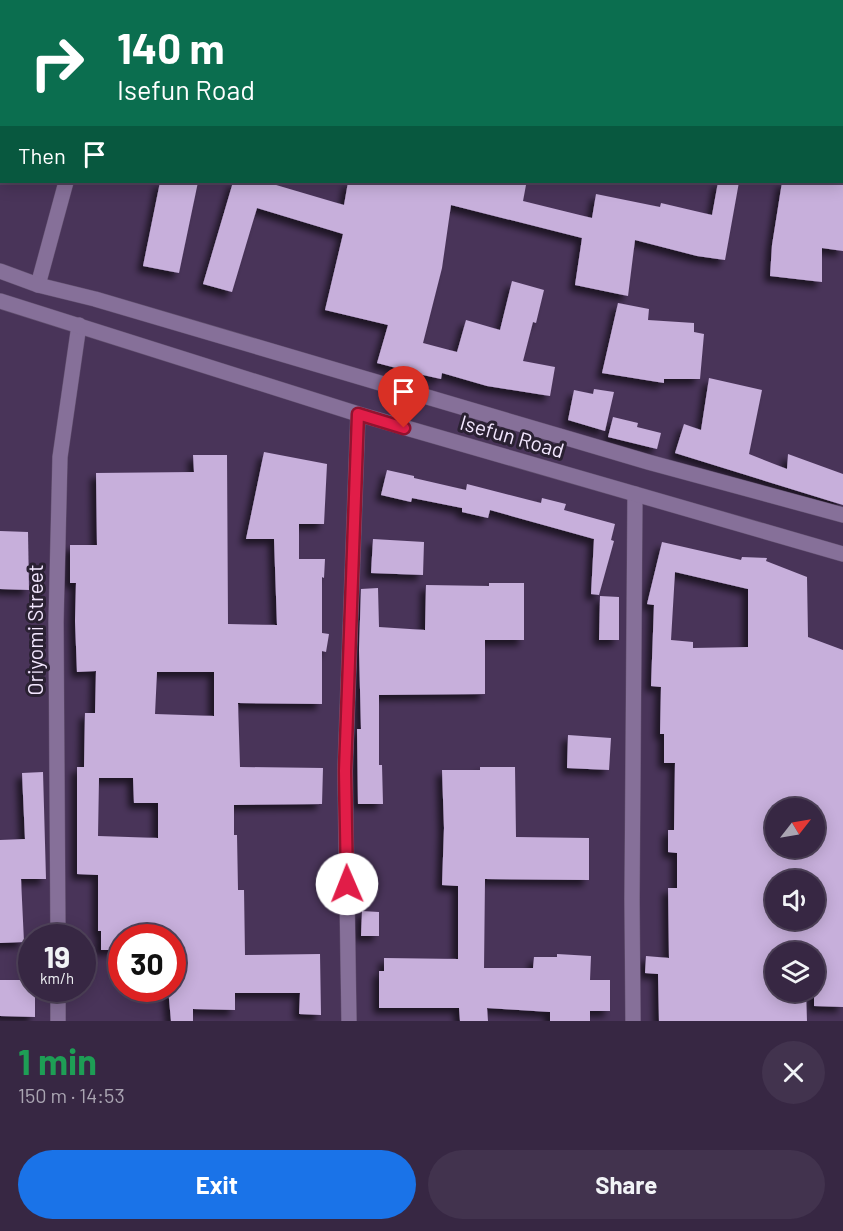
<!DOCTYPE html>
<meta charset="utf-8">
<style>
:root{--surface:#372743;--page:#42334e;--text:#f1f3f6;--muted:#aaa5b2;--line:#51445c;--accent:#1a73e8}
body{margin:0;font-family:Barlow,sans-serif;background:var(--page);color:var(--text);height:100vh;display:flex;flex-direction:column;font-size:22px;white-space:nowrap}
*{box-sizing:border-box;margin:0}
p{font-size:20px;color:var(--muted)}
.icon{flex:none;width:33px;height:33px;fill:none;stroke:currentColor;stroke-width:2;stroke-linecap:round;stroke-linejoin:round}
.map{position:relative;height:1021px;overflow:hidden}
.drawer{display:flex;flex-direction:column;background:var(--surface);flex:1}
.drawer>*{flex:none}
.hud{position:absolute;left:0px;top:0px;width:843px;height:183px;box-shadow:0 3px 15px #0003,0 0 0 2px var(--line);background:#0b6e4f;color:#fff;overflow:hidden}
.needle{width:39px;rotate:59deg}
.buttons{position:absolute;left:765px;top:798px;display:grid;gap:12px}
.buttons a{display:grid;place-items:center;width:60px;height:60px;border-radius:50%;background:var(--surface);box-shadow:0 3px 15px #0003,0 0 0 2px var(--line);font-size:30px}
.speed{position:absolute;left:18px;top:924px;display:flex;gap:12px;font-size:30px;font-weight:700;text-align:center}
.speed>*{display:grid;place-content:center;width:78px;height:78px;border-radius:50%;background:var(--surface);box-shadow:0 3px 15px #0003,0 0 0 2px var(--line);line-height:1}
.speed small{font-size:15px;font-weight:400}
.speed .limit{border:9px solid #d22;background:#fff;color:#111}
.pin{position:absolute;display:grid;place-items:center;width:51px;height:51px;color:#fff;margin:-62px -26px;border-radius:50% 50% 50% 0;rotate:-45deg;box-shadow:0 0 6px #0007}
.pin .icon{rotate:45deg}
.me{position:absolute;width:66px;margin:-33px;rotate:359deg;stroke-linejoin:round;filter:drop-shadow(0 0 4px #0008)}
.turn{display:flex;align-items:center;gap:21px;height:126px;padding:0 18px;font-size:27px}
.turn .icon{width:78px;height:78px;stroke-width:2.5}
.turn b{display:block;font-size:42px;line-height:51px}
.then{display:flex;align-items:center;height:57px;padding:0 18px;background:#0003;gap:12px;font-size:22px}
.round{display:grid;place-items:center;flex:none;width:63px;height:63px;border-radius:32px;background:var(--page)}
.head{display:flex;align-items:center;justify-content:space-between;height:102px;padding:0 18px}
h1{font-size:36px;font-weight:700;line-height:45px;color:#1e9e55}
.primary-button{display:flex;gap:12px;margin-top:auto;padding:12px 18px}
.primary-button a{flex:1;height:69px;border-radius:36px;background:var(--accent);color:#fff;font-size:24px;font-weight:700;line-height:69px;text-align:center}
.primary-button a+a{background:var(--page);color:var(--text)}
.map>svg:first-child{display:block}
</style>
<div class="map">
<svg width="843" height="1021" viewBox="0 0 843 1021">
<defs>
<filter id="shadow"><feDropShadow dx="-5.5" dy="5.5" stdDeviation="3" flood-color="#0009"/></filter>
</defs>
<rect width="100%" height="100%" fill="#493459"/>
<!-- building -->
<g fill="#c7afdb" fill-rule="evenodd" filter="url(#shadow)">
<path d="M160,182H198L179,273L143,266Z"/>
<path d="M233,182H266L344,205L348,182H511L526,185L523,201L592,218L596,194L660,207L661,203L712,215L718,182H739L725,260L697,256L635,240L628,296L575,285L582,238L451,205L442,268L423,343L457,352L466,320L500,330L512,281L544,290L536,323L533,322L523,361L555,367L550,396L487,386L442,373L441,379L423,375L377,363L388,325L325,310L343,234L257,208L232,292L203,284Z"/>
<path d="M782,182H843V251L822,248V282L770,276L772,245Z"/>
<path d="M618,303L649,309L648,320L694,323V332L704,334L700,379H664V383L602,373Z"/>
<path d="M709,378L762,390L749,454L787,469L788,454L843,474V505L675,453L684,424L701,430Z"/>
<path d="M594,389L614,392L605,431L568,420L574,390L593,394Z"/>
<path d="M613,417L638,423L637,427L661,433L657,449L608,437Z"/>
<path d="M264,452L327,464L324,524H299V559H325L324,578L322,577V633L329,634L326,652L322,651V704L238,703L240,767L323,768L322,804L234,805V835H237L238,890H244L245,955L320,954L321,1015L299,1014L300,993H235V1010L193,1009V1021H171L168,988H172V938H122V950H101V931H98V875L77,874V767H84L85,713H95L96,671L77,672L75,621L76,583H70V545H97L96,473L194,472L193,455H227L228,624L277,625L274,539H246ZM157,672H214V716L155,714ZM99,778H133L134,803H158V838L98,836Z"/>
<path d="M387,470L414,476V478L466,490L467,484L541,503L542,498L566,504L564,510L615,524L611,540L614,541L599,595L591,594L594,539L490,510L488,518L462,512V508L412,498L411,502L381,495Z"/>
<path d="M0,531L28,532L29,590L0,589Z"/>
<path d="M373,539L424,542L423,575L371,573Z"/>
<path d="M662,542L741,560L742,557L767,558L766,561L807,577L808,637L843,650V1007L814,1006V952H776V992H806L807,1021H659L658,974L645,973L646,956L669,958L668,888H677V853L668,852V830H674L675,763H664V734H660L661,687L651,686L654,605L647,604ZM675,572L748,589V647L693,648V642L671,640ZM776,808H814V848H776ZM776,880H814V920H776Z"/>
<path d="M489,583H524V640H485V694L379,695V765H382L383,804H358L357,729H361L359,650L361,589L378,588L379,627L425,630L426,585L489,586Z"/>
<path d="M600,596L619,597V640H599Z"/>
<path d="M568,735L611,738L609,770L567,768Z"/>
<path d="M480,767H515L516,837L589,838V880L485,879L484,968H533L534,957H557V954L591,956L590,980H610V1011H590V1021H550V1012L487,1008L488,1021H460L459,1008H379V971H384V958L458,959V886L442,885L444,828L442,770H480Z"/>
<path d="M43,772L46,879H21L24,942L0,943V840L25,839L22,773Z"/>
<path d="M362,911L379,912V936H361Z"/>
<path d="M0,980H32V988H35V1017L0,1016Z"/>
</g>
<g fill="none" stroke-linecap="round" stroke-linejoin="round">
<defs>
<g id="minor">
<path d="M209,0L225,2"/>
<path d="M112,2V0"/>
<path d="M842,70L843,71"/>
<path d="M38,285L66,182"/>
<path d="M58,938L56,622L60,457L79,325"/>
<path d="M58,988V1021"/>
<path d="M349,1021L345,771L358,414"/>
<path d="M633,1021L632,900L635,494"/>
</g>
<g id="tertiary">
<path d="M0,271L38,285L95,299L648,462L843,515"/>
<path d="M0,301L358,414L843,554"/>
</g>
</defs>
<!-- minor casing -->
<use href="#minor" stroke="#62506f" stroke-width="16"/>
<!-- tertiary casing -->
<use href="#tertiary" stroke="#62506f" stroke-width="16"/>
<!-- minor -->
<use href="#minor" stroke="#867099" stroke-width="15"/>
<!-- tertiary -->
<use href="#tertiary" stroke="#867099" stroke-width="15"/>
</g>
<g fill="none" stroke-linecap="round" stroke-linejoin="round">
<defs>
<path id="route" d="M347,884L345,771L358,414L404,428"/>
</defs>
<!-- route casing -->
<use href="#route" stroke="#92132f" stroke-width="15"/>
<!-- route -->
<use href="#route" stroke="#e11d48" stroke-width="10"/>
</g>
<g text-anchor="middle" stroke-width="6" stroke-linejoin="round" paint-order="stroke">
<!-- street labels -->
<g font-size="21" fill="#f3e7ff" stroke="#2a2132">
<text transform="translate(512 437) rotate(16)" y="7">Isefun Road</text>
<text transform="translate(36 630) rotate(-90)" y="7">Oriyomi Street</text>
</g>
</g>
</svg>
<div class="buttons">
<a><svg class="needle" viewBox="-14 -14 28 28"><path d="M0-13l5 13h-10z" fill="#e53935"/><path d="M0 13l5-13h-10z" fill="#aaa5b2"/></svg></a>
<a><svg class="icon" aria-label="sound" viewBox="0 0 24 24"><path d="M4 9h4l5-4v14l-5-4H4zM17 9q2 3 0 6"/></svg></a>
<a><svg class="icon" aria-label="layers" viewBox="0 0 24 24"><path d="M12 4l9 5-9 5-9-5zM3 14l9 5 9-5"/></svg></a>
</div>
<div class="speed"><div>19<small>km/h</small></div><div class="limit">30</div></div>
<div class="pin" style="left:404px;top:428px;background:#d93025"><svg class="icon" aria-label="arrive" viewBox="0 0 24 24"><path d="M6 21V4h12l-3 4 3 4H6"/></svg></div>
<svg class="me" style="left:347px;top:884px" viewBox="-20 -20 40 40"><circle r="19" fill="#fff"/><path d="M0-13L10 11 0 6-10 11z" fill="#e11d48"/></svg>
<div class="hud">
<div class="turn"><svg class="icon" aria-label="right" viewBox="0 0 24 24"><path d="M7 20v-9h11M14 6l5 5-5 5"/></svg><div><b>140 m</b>Isefun Road</div></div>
<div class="then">Then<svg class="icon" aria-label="arrive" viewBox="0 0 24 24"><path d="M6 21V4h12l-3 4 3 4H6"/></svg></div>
</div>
</div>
<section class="drawer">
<div class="head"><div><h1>1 min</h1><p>150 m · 14:53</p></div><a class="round"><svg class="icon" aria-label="close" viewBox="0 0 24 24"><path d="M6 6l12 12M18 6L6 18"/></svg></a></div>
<div class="primary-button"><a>Exit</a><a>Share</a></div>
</section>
